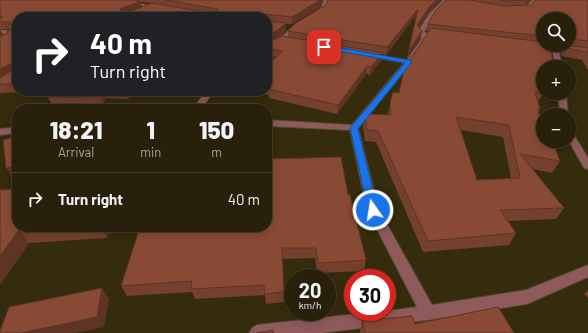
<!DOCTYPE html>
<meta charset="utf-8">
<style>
:root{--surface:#28200a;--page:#342d18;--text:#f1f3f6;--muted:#a5a39c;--line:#443e2b}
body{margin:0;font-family:Barlow,sans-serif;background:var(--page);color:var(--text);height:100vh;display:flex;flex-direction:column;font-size:15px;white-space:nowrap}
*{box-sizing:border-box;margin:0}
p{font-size:13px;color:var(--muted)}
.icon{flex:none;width:22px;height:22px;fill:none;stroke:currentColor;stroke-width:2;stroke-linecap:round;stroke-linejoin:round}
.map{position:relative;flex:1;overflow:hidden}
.details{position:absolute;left:12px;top:104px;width:260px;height:128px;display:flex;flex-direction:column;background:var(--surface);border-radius:16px;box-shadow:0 2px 10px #0003,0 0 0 1px var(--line)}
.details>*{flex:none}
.guide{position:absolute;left:12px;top:12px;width:260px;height:84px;border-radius:16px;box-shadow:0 2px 10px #0003,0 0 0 1px var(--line);background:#202124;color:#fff;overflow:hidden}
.fabs{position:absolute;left:536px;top:12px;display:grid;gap:8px}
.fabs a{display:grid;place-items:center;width:40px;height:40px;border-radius:50%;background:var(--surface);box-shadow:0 2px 10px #0003,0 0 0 1px var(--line);font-size:20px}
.speed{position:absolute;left:284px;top:269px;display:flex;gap:8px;font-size:20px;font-weight:700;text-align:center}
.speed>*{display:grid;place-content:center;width:52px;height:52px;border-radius:50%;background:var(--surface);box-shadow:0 2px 10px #0003,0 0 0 1px var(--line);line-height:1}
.speed small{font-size:10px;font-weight:400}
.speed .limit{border:6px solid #d22;background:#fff;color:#111}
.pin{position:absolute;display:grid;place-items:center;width:34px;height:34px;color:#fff;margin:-17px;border-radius:8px;box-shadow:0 2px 6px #0006}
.me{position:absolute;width:44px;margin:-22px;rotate:347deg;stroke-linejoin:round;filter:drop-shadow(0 0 3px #0008)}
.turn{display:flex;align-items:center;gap:14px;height:84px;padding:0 12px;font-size:18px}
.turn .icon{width:52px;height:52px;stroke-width:2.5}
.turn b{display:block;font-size:28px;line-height:34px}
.eta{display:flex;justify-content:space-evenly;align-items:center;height:68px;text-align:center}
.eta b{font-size:24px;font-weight:800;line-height:28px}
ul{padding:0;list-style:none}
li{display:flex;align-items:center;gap:12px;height:52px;padding:0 12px;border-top:1px solid var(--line)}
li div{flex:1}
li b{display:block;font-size:15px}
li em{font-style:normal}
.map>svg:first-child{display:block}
</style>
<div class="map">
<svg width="588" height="333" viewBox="0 0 588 333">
<rect width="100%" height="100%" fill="#352b0d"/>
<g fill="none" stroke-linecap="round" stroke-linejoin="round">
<defs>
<g id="street">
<path d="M113,0H123L161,8L159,9Z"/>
<path d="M324,0H328C326,8 322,16 312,16V14L321,8Z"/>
<path d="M443,0H448L433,16L424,32L443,36L440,38L426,36L428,38L411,63L358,128L379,210L432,305L526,290L588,265V277L527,304L428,320L321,333H249L252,328L257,325L374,312H387V311L417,307L367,210L350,130L267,126V120L352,125L404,63L367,56V54L407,60L422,38L417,33L429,14Z"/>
<path d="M532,0H536L528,10L518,11L516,10L524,8Z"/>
<path d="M297,23L302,24L283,41L267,50V45L279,39Z"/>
<path d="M0,30L14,31L17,33L0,45V40L8,34H0Z"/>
<path d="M541,45L588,51V55L559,51L562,67H556L552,50L539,48V46Z"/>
<path d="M206,91H214L201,109H193Z"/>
<path d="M558,93H566L568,115H560Z"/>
<path d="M17,127V133L0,135V129Z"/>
<path d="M569,131L572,132L588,158V169L584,168L569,141Z"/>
</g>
</defs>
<!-- street casing -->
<use href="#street" stroke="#51472b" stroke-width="2"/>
<!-- street -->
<use href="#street" fill="#8e5a5b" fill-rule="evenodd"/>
</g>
<!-- wall -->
<g fill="#75402d" fill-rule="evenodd">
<path d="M0,0H323L320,7L292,24H286V30L278,38L267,43V17H17V91H21L20,92L0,93V29L3,35L7,33V32L10,29H0ZM140,2L151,3L142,7Z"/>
<path d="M446,0H530L526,5H531L535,0H588V70L582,60L562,56L561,53L564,47L556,46L552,54L543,67V83L541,82L543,93L538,102L540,109L539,113L543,141L560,161L552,173L533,169L564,208L556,219L508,221L516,233L509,245L423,252L376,142L365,141L363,125L365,114L388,115L390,103L399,93L414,54L429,31H426L428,24ZM543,19H569V45H543ZM461,130L503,137L511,179L477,180Z"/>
<path d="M428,13L419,27L422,31L420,38L407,58L416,15L386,55L382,54L381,61L370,75L366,74L337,114L269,98V95L257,93V91H267V65L275,57L267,56V43L288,37V31Z"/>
<path d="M54,91H135L128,99L105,98L103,107L52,105L48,97Z"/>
<path d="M268,159L348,195L366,260L364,271L317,273L315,258L282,259L285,302L266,304L265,295L195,299L192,292L127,296L121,286Z"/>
<path d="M17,227H111L107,238L29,243L0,285Z"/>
<path d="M588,290V298L584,294Z"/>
<path d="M362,321L415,324L514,333H360V331Z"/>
</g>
<!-- shaded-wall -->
<g fill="#5f3424">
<path d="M320,0H323L320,7L292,24V17Z"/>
<path d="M436,0H441L428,13L416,32L417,25L429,7Z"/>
<path d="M527,0H530L524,7Z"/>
<path d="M140,1L142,7L122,16L120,9Z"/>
<path d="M418,9L416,15L386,55L387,47Z"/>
<path d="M286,23V30L278,38L267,43V36Z"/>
<path d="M0,29L4,36L0,38Z"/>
<path d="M422,31L420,38L407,58L409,50Z"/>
<path d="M383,53L381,61L370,75L371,67Z"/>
<path d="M12,63L16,71L0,80V69Z"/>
<path d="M367,66L366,74L337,114L338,105Z"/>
<path d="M17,81V87L15,84Z"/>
<path d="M101,91H102L105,98L103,107L100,98Z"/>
<path d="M125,91H135L128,99Z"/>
<path d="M17,165V178L14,179L6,168Z"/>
<path d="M100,227H111L107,238Z"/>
<path d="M19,230L29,243L0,285V256Z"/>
<path d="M102,288L109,299L104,327L75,333H21Z"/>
</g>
<!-- building -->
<g fill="#884a34" stroke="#5f3424" fill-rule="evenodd">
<path d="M0,0H135L140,1L120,9L121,12H129L152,3L205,12H217L219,10L217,9L166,0H320L292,17L266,14V17H17V81L15,84H0V78L13,70L14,63H12L0,69V37L9,32H7L15,26L10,22H0V18L3,17H0Z"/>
<path d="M328,0H436L429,7L417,25L422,31L409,50L418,9L387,47L288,31L296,23L326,5Z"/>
<path d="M446,0H470L504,6L531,5L535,0H588V41L569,39V19H543V36L428,24L436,10Z"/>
<path d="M499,0H527L504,1Z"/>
<path d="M267,21L286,23L278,30L267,36Z"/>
<path d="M431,28L543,42V45H551L553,67H543V72L539,71L543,93L535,92L540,109H537L543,123V141H550L551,142L553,143L560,161L520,154L564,208L500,210L516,233L428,241L378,131L367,130L365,114L391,115L390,103L393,92L399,93L405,65L414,54ZM456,117L509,125L520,178L477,180Z"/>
<path d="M282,36L383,53L371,67L367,66L338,105L268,89L270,87L267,86V65L283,51L267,48V43Z"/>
<path d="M565,45L588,48V54L587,52L566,48Z"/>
<path d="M54,91H101L100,98L48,97Z"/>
<path d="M17,136V165L6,168L3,140Z"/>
<path d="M341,157L348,195H350L366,260L318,263L316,248H282L284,292L265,294L264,285L191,289L192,281L121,286L140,227H267V159Z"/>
<path d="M17,189V227H73L19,230L0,256V190Z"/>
<path d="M102,288L97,317L21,333H0V331L9,307Z"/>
<path d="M498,307L514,333H365L362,321L412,316L415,324Z"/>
<path d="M273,330L274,333H256Z"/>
</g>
<!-- route -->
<path fill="#1a73e8" stroke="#114b97" d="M324,45L409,60L412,62L358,129L378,210L377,213H369L368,210L350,128L405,63L322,48V46Z"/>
</svg>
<div class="fabs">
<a><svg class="icon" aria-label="search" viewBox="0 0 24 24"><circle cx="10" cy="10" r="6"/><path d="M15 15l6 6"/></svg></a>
<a>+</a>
<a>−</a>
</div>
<div class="speed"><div>20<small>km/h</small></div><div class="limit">30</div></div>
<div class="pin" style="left:324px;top:47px;background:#d93025"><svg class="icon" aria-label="arrive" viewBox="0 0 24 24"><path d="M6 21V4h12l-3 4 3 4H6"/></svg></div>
<svg class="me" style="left:373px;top:210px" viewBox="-20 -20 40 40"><circle r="17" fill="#1a73e8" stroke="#fff" stroke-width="3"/><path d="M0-11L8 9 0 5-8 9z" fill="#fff"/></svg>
<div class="guide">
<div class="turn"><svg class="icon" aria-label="right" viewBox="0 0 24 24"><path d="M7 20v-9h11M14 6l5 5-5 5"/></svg><div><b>40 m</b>Turn right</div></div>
</div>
<section class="details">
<div class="eta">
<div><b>18:21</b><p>Arrival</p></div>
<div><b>1</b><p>min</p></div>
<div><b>150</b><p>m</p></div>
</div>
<ul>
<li><svg class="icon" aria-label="right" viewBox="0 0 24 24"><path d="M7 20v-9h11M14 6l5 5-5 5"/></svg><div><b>Turn right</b></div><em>40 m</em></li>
</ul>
</section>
</div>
